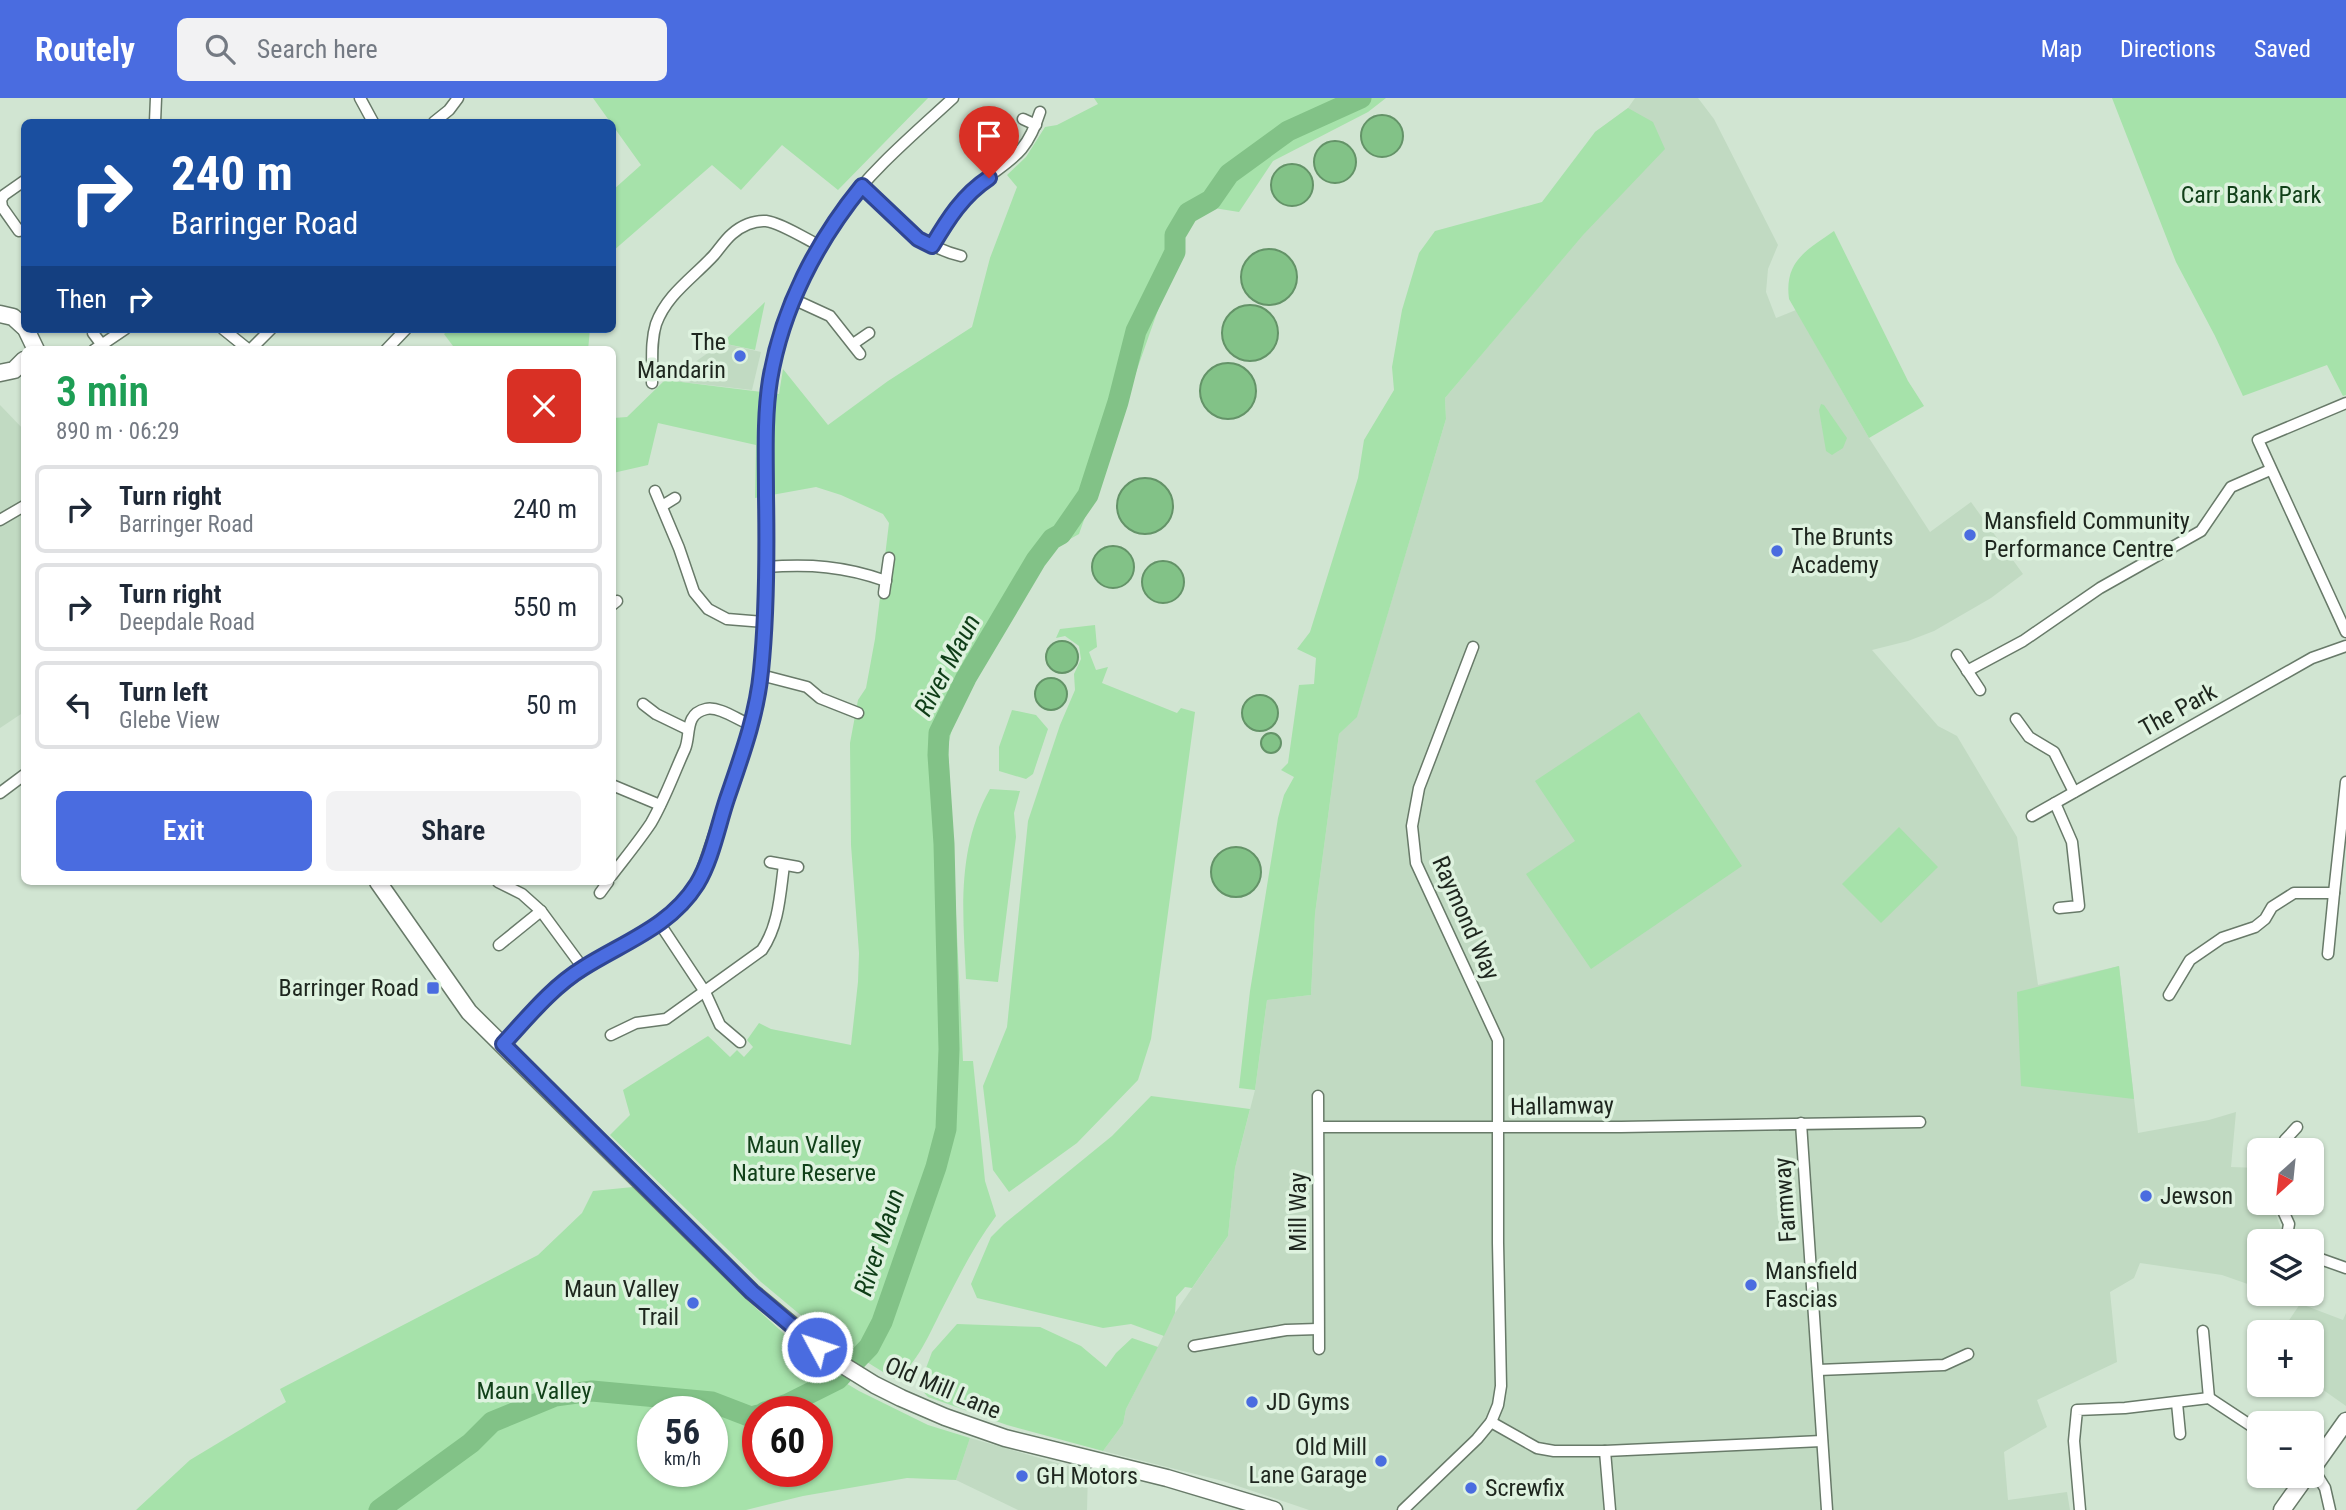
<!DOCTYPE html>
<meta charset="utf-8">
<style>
:root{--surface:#fff;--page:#f2f2f3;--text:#1f2937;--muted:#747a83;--line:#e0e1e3;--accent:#4a6ce0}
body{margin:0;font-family:"Roboto Condensed",sans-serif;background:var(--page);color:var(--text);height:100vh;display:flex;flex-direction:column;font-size:26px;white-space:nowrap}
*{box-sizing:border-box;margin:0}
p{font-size:23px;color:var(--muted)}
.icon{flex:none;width:38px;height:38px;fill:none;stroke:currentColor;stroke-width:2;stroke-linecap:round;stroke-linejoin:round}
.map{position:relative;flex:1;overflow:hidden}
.details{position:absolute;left:21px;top:248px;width:595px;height:539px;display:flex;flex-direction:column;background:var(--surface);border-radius:10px;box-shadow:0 2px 5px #0004}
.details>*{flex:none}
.hud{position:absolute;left:21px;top:21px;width:595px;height:214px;border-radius:10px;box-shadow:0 2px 5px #0004;background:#1a4fa0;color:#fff;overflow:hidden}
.needle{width:46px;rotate:207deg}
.buttons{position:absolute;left:2247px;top:1040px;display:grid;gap:14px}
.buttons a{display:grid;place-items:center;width:77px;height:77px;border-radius:10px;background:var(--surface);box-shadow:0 2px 5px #0004;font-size:35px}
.speed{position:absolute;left:637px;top:1298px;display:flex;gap:14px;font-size:35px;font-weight:700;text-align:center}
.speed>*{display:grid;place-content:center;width:91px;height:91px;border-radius:50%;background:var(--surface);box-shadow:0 2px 5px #0004;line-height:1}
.speed small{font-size:18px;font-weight:400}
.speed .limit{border:10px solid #d22;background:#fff;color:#111}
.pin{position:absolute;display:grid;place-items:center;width:60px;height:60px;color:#fff;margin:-72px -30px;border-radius:50% 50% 50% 0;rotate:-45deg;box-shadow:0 0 7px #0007}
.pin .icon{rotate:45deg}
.me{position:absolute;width:77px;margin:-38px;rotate:310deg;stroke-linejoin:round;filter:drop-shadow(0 0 5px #0008)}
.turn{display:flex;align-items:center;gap:24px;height:147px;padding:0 35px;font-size:32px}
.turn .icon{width:91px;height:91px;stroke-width:2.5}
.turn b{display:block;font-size:49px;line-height:60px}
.then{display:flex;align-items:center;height:66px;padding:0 35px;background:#0003;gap:14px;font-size:26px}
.round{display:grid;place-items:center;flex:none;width:74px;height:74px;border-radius:10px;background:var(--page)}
.headline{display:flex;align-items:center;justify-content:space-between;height:119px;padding:0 35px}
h1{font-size:42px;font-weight:600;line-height:52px;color:#1e9e55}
.action{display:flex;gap:14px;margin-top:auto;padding:14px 35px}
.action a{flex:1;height:80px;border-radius:10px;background:var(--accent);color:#fff;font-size:28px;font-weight:600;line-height:80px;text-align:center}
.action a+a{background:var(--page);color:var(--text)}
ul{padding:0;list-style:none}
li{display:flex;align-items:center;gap:21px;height:88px;margin:0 14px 10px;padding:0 21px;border:4px solid var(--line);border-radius:10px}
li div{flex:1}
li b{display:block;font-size:26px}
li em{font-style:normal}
header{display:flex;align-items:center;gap:42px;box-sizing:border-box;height:98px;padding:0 35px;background:var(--accent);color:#fff}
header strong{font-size:33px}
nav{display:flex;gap:38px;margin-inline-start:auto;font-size:24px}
.search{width:490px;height:63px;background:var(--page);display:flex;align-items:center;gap:18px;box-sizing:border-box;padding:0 24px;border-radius:10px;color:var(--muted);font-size:26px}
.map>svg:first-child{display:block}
</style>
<header>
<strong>Routely</strong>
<div class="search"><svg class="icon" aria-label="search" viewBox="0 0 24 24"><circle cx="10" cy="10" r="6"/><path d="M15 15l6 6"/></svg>Search here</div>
<nav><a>Map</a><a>Directions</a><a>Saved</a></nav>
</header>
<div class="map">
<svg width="2346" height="1412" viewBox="0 0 2346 1412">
<rect width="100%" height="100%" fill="#d1e5d2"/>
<!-- built -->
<g fill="#c1dac2">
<path d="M1635,0H1698L1714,21L1778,147L1768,171L1766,194L1776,220L1796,212L1869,340L1930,434L1971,404L2023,476L1991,500L1934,533L1908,543L1872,552L1938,628L1957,638L2017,739L2038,887L2119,868L2138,1035L2209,1022L2236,1014L2231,1069L2259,1070V1104H2271L2281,1130L2276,1143H2259V1190L2222,1177L2140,1165L2134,1180L2110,1194L2117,1264L2037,1302L2047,1329L2004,1354L2008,1402L2067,1394L2070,1412H1309L1223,1383L1103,1353L1123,1326L1126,1311L1175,1215L1228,1138L1235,1070L1255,992L1267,902L1311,897L1315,816L1339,636L1357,618L1446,321L1445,300L1582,137L1595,34L1628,10Z"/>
<path d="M722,245L761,254L752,292L665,282L666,268L688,269Z"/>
<path d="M0,307L24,332V614L0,630Z"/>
<path d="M2273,1195H2304L2301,1206L2343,1222L2346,1215V1308L2312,1284V1234H2281L2300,1206Z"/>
<path d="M970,1340L1088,1374L1087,1412H1018L956,1382Z"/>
</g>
<!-- green -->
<g fill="#a6e2aa" fill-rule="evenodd">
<path d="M593,0H928L838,92L782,47L741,92L712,67L613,153V92L641,67Z"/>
<path d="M1094,0H1386L1368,14L1273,63L1239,114L1195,107L1079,436L1047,454L954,622L948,648L963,963H973L985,1083L996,1118C974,1147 958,1180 941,1213C929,1237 917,1265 896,1282L828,1240L761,1184L610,1037L630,1017L623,992L708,938L730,959L737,952L744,959L753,949L747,942L759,925L771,931L851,947L858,884L859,855L851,747L850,645L858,602L866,590L875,541L889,425L883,416L841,397L816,389L755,400L756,347L658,325L648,367L613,375V320L627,319L665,282L779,296L783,271L828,327L888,283L972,229L990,160L1017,89L1007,77L1026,59L1045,29L1057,27L1098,6Z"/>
<path d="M2112,0H2346V297L2343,298L2327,267L2243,298L2215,238L2176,164Z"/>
<path d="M1628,10L1653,24L1665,51L1583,137L1445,300L1446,321L1357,619L1339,636L1315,816L1311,897L1267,902L1255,992L1239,990L1250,893L1278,720L1284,697L1294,679L1281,672L1288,665L1299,587L1314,586L1316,560L1297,551L1310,534L1358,380L1364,342L1394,292L1392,269L1402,212L1419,155L1435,133L1542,104L1595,34Z"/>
<path d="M1834,133L1908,283L1924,308L1869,340L1789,201C1784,163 1807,152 1834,133Z"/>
<path d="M765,204L755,252L722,245Z"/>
<path d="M450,231H590L588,252H456L444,236Z"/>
<path d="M1821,306L1824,307L1847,340L1843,350L1832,357L1826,353L1819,312Z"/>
<path d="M1095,527L1097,549L1089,554L1096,572L1108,569L1102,585L1177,615L1181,610L1195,614L1151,941L1138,982L1077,1045L1009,1094L993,1072L983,988L1007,929L1028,723L1060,627L1075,592L1074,576L1081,561L1079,548L1065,538L1056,540L1060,531Z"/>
<path d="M1012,612L1036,617L1048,631L1033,676L1026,681L999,673V649Z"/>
<path d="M1639,614L1742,768L1591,871L1526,776L1575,743L1535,683Z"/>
<path d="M990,691L1020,693L1014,715L1016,739L998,884L966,881C963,814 956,752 990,691Z"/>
<path d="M1899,729L1938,769L1881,825L1842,786Z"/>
<path d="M2119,868L2134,1001L2021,988L2017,894Z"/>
<path d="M1151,998L1250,1011L1235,1070L1228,1138L1192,1190L1185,1189L1176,1199L1175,1215L1164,1238L1131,1226L1103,1230L977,1200L971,1186L991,1139L1004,1126L1112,1038Z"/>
<path d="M633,1089L748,1203L824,1272L859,1293L928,1327L970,1340L956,1382L907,1380L803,1398L746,1412H136L190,1362L286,1304L280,1291L538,1157L582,1115L593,1093ZM653,1314H712V1374H653ZM817,1314V1374H758V1314Z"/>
<path d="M957,1226L1040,1229L1081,1248L1106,1269L1116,1255L1132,1240L1158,1249L1126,1311L1123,1326L1103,1353L1007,1327L928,1299L919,1289L932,1254Z"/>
</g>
<!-- water -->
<g fill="#82c287" stroke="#649368" stroke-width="2">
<circle cx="1382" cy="38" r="21"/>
<circle cx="1335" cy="64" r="21"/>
<circle cx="1292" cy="87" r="21"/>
<circle cx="1269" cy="179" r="28"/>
<circle cx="1250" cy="235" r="28"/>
<circle cx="1228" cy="293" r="28"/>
<circle cx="1145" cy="408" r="28"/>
<circle cx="1113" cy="469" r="21"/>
<circle cx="1163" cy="484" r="21"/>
<circle cx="1062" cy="559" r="16"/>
<circle cx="1051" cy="596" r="16"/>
<circle cx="1260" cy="615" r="18"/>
<circle cx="1271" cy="645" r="10"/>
<circle cx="1236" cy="774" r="25"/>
</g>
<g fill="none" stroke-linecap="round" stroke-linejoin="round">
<!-- river -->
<g stroke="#82c287" stroke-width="21">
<path d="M765,1314L788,1306L838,1281L869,1249L882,1224L936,1069L946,1031L949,951L944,746L938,657L939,635L966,580L1036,462L1052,441L1061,436L1088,397L1118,304L1136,233L1175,154V137L1188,115L1211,102L1229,76L1288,33L1361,0"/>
<path d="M379,1412L471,1345L492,1324L555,1298L592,1293L712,1304L751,1319L758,1317"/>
</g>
<defs>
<g id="minor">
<path d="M360,0L373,24"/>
<path d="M1023,21L1036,27"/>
<path d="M155,24L156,0"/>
<path d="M434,24L449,12L458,0"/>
<path d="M862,88C895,119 916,147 961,158"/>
<path d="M19,133L2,109L1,102L4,97L24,83"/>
<path d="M932,148C944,128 956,105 974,90C1008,61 1025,61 1040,14"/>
<path d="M793,201L830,218L860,256"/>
<path d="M223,231L249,252"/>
<path d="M93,235L102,247"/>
<path d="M853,246L869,235"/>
<path d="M94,252L125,231"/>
<path d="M250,252L271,231"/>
<path d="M386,252L406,231"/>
<path d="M652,285C653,265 650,245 656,226C667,196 693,180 714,157C720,150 725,142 732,136C741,128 754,122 766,123C781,125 806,141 820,148"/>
<path d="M2346,305L2258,342L2346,534"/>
<path d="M655,393L679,450L694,494L708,511L727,521L765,524"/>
<path d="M662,408L675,400"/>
<path d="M0,422L24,408"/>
<path d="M766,469C810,466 844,468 886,483"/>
<path d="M884,495L889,460"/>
<path d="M612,507L617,503"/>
<path d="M1957,557L1980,592"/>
<path d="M1967,573L2023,543L2100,490L2201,433L2231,389L2270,372"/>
<path d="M761,577L807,589L820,600L858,615"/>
<path d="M643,606L656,616L687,631"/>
<path d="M2016,621L2029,639L2054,654L2074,694"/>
<path d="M612,687L660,707"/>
<path d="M0,695L24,677"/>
<path d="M2055,705L2072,744L2079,808L2059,810"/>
<path d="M2032,718L2312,560L2346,548"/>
<path d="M770,764L798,769"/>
<path d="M612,777C625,760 639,743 651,725C665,701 674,675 685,651C691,637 684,616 706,611C719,608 738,622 751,627"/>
<path d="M498,784L522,796L541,813L583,870"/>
<path d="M600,795L608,784"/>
<path d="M2334,795L2346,684"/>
<path d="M660,826L705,894L720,927L740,944"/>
<path d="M499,847L541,813"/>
<path d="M2169,897L2190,862L2222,840L2255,829L2265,821L2272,809L2294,795H2334L2328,856"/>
<path d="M611,937L636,925L666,921L762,852C779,827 780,797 784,767"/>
<path d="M503,946L566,882L583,870L660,826L680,809L698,784L751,627L761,577L765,524L768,304C775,238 801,170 840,115C871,72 914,36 953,0"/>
<path d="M1318,998L1319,1251"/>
<path d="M1801,1025L1827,1412"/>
<path d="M1320,1029H1621L1920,1024"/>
<path d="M2284,1052L2285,1042L2297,1029"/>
<path d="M2279,1104L2289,1126L2286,1143"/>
<path d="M2312,1158L2346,1170"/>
<path d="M2203,1233L2209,1300"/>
<path d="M1194,1248L1286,1232L1318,1231"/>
<path d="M1818,1272L1944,1267L1968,1256"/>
<path d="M2177,1305L2180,1336"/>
<path d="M1491,1324L1537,1350L1554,1353H1605L1610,1412"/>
<path d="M1605,1353L1822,1343"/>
<path d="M2312,1369L2325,1390L2330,1412"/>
<path d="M1403,1412L1477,1341L1491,1324L1498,1307L1501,1288L1498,1145V942L1416,765L1412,728L1419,690L1473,549"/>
<path d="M2080,1412L2074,1343L2077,1312L2125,1310L2209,1300L2259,1333"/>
</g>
<g id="primary">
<path d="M0,216L13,219L24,229"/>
<path d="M26,231L36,252"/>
<path d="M0,275L14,272L24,262"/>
<path d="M378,784L469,914L752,1194L833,1261L875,1287L901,1300L945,1319L1005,1340L1167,1380L1274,1412"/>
</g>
<g id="trunk">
<path d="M2312,1371L2346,1323"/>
<path d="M2282,1412L2307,1377"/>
</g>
</defs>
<!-- minor casing -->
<use href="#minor" stroke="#687a69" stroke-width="13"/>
<!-- primary casing -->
<use href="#primary" stroke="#687a69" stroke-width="19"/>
<!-- trunk casing -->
<use href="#trunk" stroke="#687a69" stroke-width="19"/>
<!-- minor -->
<use href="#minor" stroke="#fff" stroke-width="10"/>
<!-- primary -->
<use href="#primary" stroke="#fff" stroke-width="16"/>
<!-- trunk -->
<use href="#trunk" stroke="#fff" stroke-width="16"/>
</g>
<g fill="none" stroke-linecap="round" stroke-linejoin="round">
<defs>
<path id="route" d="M817,1249L752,1194L503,946C528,919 552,889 583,870C624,844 670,829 697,786C712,761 718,728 727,701C741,660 757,617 761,573C767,515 767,457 766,398C766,360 764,320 770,282C782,210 817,143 862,88L918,141L932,148C948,121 963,97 989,80"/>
</defs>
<!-- route casing -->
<use href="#route" stroke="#304692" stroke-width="18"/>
<!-- route -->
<use href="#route" stroke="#4a6ce0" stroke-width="12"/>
</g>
<!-- markers -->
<g fill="#4a6ce0" stroke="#def2df" stroke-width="2.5">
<circle cx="740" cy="258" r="7"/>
<circle cx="1970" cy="437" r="7"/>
<circle cx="1777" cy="453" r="7"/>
<rect x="426" y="883" width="14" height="14" rx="3.5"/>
<circle cx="2146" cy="1098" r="7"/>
<circle cx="1751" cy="1187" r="7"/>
<circle cx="693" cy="1205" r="7"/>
<circle cx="1252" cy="1304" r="7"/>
<circle cx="1381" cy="1363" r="7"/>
<circle cx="1022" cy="1378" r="7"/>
<circle cx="1471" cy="1390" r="7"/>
</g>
<g text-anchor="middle" stroke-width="7" stroke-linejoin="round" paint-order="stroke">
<!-- park labels -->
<g font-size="24" fill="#114019" stroke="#def2df">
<text x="2251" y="105">Carr Bank Park</text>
<text x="804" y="1055">Maun Valley<tspan x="804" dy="28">Nature Reserve</tspan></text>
<text x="534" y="1301">Maun Valley</text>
</g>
<!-- poi labels -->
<g font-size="24" fill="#1e261e" stroke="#def2df" text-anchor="start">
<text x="726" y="252" text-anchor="end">The<tspan x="726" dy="28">Mandarin</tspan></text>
<text x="1984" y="431">Mansfield Community<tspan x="1984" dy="28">Performance Centre</tspan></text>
<text x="1791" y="447">The Brunts<tspan x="1791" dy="28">Academy</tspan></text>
<text x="419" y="898" text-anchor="end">Barringer Road</text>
<text x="2160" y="1106">Jewson</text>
<text x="1765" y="1181">Mansfield<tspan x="1765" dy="28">Fascias</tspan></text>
<text x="679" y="1199" text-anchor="end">Maun Valley<tspan x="679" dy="28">Trail</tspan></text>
<text x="1266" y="1312">JD Gyms</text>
<text x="1367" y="1357" text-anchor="end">Old Mill<tspan x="1367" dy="28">Lane Garage</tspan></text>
<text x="1036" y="1386">GH Motors</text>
<text x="1485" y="1398">Screwfix</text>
</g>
<!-- street labels -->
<g font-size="24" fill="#1e261e" stroke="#def2df">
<text transform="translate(2178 612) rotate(-29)" y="8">The Park</text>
<text transform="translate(1466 820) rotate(66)" y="8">Raymond Way</text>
<text transform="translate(1562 1008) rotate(-1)" y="8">Hallamway</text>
<text transform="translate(1785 1102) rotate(-94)" y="8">Farmway</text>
<text transform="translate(1298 1114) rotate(-90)" y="8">Mill Way</text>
<text transform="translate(943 1290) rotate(23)" y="8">Old Mill Lane</text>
</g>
<!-- water labels -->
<g font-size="26" font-style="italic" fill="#0e3d17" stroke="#def2df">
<text transform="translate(947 567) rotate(-62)" y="9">River Maun</text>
<text transform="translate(879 1144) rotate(-72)" y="9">River Maun</text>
</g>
</g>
</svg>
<div class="buttons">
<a><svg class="needle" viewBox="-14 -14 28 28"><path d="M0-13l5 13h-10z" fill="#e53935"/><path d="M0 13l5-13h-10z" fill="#747a83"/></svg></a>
<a><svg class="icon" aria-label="layers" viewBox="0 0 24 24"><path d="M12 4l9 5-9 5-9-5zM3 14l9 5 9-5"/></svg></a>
<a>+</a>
<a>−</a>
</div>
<div class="speed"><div>56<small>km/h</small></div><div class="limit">60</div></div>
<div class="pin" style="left:989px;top:80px;background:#d93025"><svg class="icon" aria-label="arrive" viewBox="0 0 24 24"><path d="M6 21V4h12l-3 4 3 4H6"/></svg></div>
<svg class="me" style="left:817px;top:1249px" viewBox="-20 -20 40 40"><circle r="17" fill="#4a6ce0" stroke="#fff" stroke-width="3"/><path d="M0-11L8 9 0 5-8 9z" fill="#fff"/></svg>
<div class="hud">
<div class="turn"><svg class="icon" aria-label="right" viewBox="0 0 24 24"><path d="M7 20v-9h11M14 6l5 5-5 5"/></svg><div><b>240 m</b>Barringer Road</div></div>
<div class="then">Then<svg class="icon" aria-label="right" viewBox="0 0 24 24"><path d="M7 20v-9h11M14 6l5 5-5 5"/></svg></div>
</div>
<section class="details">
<div class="headline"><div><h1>3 min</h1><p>890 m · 06:29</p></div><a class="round" style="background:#d93025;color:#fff"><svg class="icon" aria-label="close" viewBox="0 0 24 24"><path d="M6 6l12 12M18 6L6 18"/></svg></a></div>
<ul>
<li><svg class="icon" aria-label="right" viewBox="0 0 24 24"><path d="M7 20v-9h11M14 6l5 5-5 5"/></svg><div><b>Turn right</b><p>Barringer Road</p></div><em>240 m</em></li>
<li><svg class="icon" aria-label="right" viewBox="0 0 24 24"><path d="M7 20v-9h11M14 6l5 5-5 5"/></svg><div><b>Turn right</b><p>Deepdale Road</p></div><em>550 m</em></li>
<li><svg class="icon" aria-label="left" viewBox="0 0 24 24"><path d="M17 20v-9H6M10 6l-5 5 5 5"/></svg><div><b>Turn left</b><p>Glebe View</p></div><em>50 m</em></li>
</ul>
<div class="action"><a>Exit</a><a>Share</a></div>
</section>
</div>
